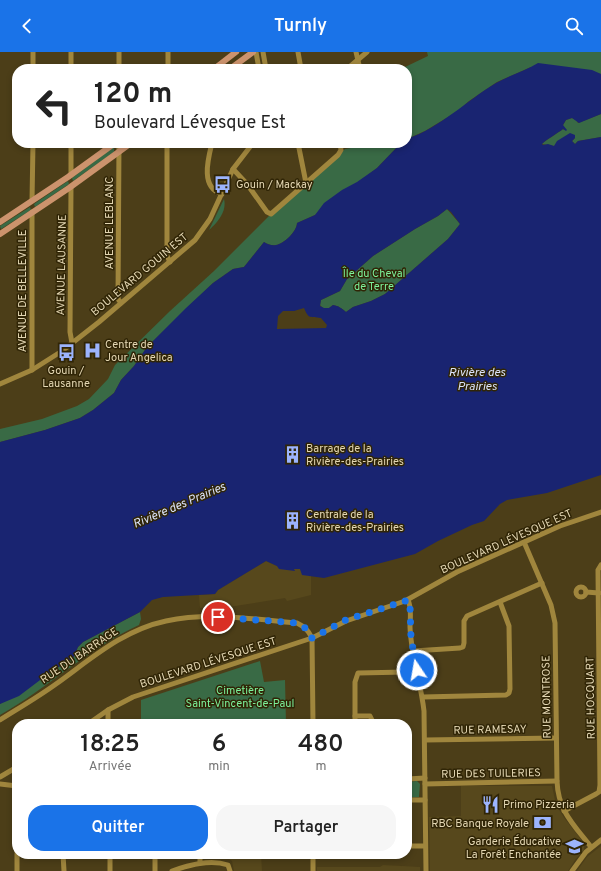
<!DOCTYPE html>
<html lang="fr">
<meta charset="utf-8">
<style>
:root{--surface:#fff;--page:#f6f6f6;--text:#222;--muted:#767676;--accent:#1a73e8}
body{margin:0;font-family:Overpass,sans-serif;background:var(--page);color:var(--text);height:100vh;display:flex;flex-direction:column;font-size:15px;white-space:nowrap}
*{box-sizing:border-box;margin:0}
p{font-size:13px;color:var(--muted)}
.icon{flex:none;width:22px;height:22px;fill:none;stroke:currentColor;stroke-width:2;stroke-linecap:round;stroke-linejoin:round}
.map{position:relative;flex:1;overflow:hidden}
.sheet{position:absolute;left:12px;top:667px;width:400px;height:140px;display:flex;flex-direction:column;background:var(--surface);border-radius:16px;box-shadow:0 2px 6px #0003}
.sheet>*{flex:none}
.banner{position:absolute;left:12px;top:12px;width:400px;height:84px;border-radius:16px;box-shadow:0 2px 6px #0003;background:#fff;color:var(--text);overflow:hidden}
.pin{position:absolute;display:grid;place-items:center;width:34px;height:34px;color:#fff;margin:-17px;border:2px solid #fff;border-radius:50%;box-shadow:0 1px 4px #0007}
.me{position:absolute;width:44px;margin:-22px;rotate:348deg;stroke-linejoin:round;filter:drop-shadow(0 0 3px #0008)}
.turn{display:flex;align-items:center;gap:14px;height:84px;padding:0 16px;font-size:18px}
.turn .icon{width:52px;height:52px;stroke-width:2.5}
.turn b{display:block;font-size:28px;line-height:34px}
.eta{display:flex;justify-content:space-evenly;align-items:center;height:68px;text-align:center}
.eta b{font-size:24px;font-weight:600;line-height:28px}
.button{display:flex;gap:8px;margin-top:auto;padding:8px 16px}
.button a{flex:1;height:46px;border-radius:16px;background:var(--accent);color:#fff;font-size:16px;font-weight:600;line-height:46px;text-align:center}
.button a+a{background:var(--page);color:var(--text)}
header{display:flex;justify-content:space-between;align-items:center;height:52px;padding:0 16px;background:var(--accent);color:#fff;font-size:18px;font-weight:600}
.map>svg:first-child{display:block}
</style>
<header><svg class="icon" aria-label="back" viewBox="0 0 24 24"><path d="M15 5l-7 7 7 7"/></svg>Turnly<svg class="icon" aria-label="search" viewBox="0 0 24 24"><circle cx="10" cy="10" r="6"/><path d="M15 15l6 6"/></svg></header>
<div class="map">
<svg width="601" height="819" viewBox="0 0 601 819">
<rect width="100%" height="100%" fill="#4c3e18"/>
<!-- built -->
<g fill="#57481c">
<path d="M266,509L277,514L300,517L303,523H311V543L287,549L285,546L229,555L200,556L199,543L215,542L218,538Z"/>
<path d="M461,734H552L556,753L565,767L580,786L584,794V798L575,808L568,819H430L429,765L461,764Z"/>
<path d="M601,794V819H577L587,805Z"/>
<path d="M224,802H261L262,819H234L232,809L229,807L224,806Z"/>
<path d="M383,813L420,815V819H317V815H380Z"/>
</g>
<!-- green -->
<g fill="#396a45">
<path d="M427,0H601V22L531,15L497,30L469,49L458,59L425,79L407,87V17H404L405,15L428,4Z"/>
<path d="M601,62V85L578,89L575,92L572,89L575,86L554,94L542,92C544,89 558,81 563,77L564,78L563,73L566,68L572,66L576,68L578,71Z"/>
<path d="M363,91H401L377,116L315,163L297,171C297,179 284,192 276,193C272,194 267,192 264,190L244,215L233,217L213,231L147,295L134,314L121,328L114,341L93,358L80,366L45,378L0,390V377L42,367L77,354L89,347L108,327L115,313L170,259L214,219L271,162L345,97L357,95Z"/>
<path d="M114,95V100L73,129L72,126Z"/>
<path d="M68,129L69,132L35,155L34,152Z"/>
<path d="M224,147C227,159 218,170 209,178Z"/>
<path d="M30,155L31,158L1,177L0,174Z"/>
<path d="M447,157L460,172L448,187L385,242L371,249L353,255L346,260C341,256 339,254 333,253L329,256H323L320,253L321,248L340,239L347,227L373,204L415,177L438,164Z"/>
<path d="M140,560L141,567L139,573C89,596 48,636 0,663V652L73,606L78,595L83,590Z"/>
<path d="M260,609L264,630L285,628L286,672H141V648Z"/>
<path d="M417,729L420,732L419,745L407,746V730Z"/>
</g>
<!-- water -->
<path fill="#192471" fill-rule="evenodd" d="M538,11L592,18L601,22V62L579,71L572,66L566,68L563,73L567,78L566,79L563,77C558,81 544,89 542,92L543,93L548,92L554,94L557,89L570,81L575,83V86L572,89L575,92L578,89L601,85V423L547,441L507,448L500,452L484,469L472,473L438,489L415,502L324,526L302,523L300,517H294L295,519L279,517L277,514L266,509L218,538L215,542L163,545L152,548L140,560L83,590L78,595L73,606L52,619L19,644L0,652V390L45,378L80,366L93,358L114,341L121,328L134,314L147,295L186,256L213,231L233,217L244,215L264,190C267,192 272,194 276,193C284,192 297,179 297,171L315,163L324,151L342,138L357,130L377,116L401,91H407V87C441,75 466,49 496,31C510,23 525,19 538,11ZM447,157L451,160L460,172L448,187L385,242L371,249L353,255L346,260C341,256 339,254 333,253L329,256H324L320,254L321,248L340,239L347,227L373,204L415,177L438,164ZM304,256C309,268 310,264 321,266L327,273L326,276L277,277L278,264L283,259H294Z"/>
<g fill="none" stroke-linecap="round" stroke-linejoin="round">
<!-- minor -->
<g stroke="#a0863d" stroke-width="5">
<path d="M119,0V17"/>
<path d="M168,0V17"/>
<path d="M256,0L259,17"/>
<path d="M263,0L266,17"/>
<path d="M298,0L301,17"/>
<path d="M356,0L360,17"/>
<path d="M33,17V0"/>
<path d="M71,17V0"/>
<path d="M347,17L367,0"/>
<path d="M119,91L118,247L121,251"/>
<path d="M167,91V204L170,210"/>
<path d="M212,91C208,107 200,136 222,142"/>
<path d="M298,91L306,131"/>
<path d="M233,117L247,132L267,160L271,162L338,103L341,98L340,91"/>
<path d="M71,123V91"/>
<path d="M71,135L70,280L72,291"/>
<path d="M32,149L33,91"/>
<path d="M32,318V160"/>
<path d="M0,332L32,318L62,299L99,270L195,188L210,167L233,117L253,91"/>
<path d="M524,490L551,553L555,571L557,729C558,759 574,773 591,795"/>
<circle cx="581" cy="540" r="5"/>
<path d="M586,540L599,541"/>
<path d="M408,548C412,556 410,567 410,575C411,604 421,631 424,659L426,819"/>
<path d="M413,599L460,596L463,595L464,591V569L467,564L542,531"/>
<path d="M423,645L506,643L509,641L510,637L509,574L500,550"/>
<path d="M108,658V672"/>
<path d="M355,664H370L374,672"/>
<path d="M0,668C19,656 38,645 56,632C91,607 123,578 166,569C209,560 253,567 297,571C305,575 308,578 312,586L313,672"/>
<path d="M88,672L108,658L133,645L312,586L346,569L405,549L457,520L560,474L601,460"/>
<path d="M355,672V630L358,621L406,620L417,618"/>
<path d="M425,688L556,686"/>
<path d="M0,725L17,715"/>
<path d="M407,727L425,726"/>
<path d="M0,732L17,734"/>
<path d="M425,732L557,729"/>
<path d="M16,734L17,800"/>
<path d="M407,748H425"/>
<path d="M564,759L596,742L599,740L600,733L598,518L601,513"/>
<path d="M407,794H425"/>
<path d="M17,802V819"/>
<path d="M63,802L64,819"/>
<path d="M110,802V819"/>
<path d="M155,802V819"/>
<path d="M200,802V811"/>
<path d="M313,802V819"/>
<path d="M172,819C189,813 210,807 228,813L230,819"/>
<path d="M572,819L586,800L601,788"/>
</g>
<!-- major -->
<g stroke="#cc936d" stroke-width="6">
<path d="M214,17L236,0"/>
<path d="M230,17L253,0"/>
<path d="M0,170L68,125L115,91"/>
<path d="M0,182L69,136L131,91"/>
</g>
</g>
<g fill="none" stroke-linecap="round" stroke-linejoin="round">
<!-- route -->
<path stroke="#1a73e8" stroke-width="7" stroke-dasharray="0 12.6" d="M218,565L296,571C305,574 308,578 312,586L346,568L408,548L410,553L411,586L417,618"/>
</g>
<!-- icons -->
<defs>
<symbol id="bus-bare" viewBox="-9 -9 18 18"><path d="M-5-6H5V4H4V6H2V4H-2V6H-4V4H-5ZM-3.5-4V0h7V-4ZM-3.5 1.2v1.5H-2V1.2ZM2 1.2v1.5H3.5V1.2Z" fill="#9cb4fd" stroke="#302506" stroke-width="2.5" paint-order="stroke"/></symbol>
<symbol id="hospital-bare" viewBox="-9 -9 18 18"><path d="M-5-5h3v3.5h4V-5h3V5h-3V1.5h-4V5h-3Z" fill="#9cb4fd" stroke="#302506" stroke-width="2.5" paint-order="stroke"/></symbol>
<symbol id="building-bare" viewBox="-9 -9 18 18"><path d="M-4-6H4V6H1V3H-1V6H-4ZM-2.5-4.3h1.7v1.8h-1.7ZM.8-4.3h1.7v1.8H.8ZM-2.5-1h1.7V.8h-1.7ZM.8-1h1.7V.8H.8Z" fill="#9cb4fd" stroke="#302506" stroke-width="2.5" paint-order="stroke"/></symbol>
<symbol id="restaurant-bare" viewBox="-9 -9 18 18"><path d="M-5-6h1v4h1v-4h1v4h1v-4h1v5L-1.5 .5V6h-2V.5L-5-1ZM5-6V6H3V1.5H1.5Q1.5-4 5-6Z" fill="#9cb4fd" stroke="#302506" stroke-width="2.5" paint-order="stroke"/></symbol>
<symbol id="bank-bare" viewBox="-9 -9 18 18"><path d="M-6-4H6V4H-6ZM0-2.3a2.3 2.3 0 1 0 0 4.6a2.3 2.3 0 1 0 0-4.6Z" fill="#9cb4fd" stroke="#302506" stroke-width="2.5" paint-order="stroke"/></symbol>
<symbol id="school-bare" viewBox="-9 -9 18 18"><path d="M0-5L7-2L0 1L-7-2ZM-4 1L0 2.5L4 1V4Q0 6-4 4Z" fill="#9cb4fd" stroke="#302506" stroke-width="2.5" paint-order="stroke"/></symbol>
</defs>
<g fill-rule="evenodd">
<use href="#bus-bare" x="210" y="120" width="25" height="25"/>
<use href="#hospital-bare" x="80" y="286" width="25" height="25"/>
<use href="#bus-bare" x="54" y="288" width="25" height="25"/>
<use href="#building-bare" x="280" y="390" width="25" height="25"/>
<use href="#building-bare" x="280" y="456" width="25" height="25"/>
<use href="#restaurant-bare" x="478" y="740" width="25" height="25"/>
<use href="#bank-bare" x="530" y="758" width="25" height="25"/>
<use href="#school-bare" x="562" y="782" width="25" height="25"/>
</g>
<g text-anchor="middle" stroke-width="3" stroke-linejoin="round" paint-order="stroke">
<!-- poi labels -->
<g font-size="11" fill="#e4d7b3" stroke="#302506" text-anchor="start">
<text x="236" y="136">Gouin / Mackay</text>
<text x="105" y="296">Centre de<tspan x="105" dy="13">Jour Angelica</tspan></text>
<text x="66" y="322" text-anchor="middle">Gouin /<tspan x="66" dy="13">Lausanne</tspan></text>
<text x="306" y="400">Barrage de la<tspan x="306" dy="13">Rivière-des-Prairies</tspan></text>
<text x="306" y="466">Centrale de la<tspan x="306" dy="13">Rivière-des-Prairies</tspan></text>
<text x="503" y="756">Primo Pizzeria</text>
<text x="529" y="775" text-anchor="end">RBC Banque Royale</text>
<text x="561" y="793" text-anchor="end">Garderie Éducative<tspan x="561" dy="13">La Forêt Enchantée</tspan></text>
</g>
<!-- street labels -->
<g font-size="11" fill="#e4d7b3" stroke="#302506">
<text transform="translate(109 171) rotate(-90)" y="4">AVENUE LEBLANC</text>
<text transform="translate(61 213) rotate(-89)" y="4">AVENUE LAUSANNE</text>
<text transform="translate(139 222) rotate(-40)" y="4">BOULEVARD GOUIN EST</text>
<text transform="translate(22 239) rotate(-90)" y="4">AVENUE DE BELLEVILLE</text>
<text transform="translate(506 489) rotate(-24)" y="4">BOULEVARD LÉVESQUE EST</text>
<text transform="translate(79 603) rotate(-34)" y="4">RUE DU BARRAGE</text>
<text transform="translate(208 610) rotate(-18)" y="4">BOULEVARD LÉVESQUE EST</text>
<text transform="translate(546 645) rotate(-91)" y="4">RUE MONTROSE</text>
<text transform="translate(590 646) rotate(-91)" y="4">RUE HOCQUART</text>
<text transform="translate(490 677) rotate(-1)" y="4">RUE RAMESAY</text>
<text transform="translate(491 721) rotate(-1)" y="4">RUE DES TUILERIES</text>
</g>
<!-- park labels -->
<g font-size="11" fill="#7cf19a" stroke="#302506">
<text x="374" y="225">Île du Cheval<tspan x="374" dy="13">de Terre</tspan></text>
<text x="240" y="642">Cimetière<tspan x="240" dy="13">Saint-Vincent-de-Paul</tspan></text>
</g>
<!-- water labels -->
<g font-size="12" font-style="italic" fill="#dbe3fa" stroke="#302506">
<text x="477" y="324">Rivière des<tspan x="477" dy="14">Prairies</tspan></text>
<text transform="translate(179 453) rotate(-23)" y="4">Rivière des Prairies</text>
</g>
</g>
</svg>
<div class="pin" style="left:218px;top:565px;background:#d93025"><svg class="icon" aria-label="arrive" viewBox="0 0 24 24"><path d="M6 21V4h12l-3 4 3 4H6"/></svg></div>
<svg class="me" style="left:417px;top:618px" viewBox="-20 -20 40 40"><circle r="17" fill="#1a73e8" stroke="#fff" stroke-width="3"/><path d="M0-11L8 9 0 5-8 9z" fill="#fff"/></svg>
<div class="banner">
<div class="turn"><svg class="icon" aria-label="left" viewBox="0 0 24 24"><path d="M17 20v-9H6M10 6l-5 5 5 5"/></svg><div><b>120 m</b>Boulevard Lévesque Est</div></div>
</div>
<section class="sheet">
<div class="eta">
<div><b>18:25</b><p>Arrivée</p></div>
<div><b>6</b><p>min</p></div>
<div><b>480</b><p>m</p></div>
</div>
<div class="button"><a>Quitter</a><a>Partager</a></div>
</section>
</div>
